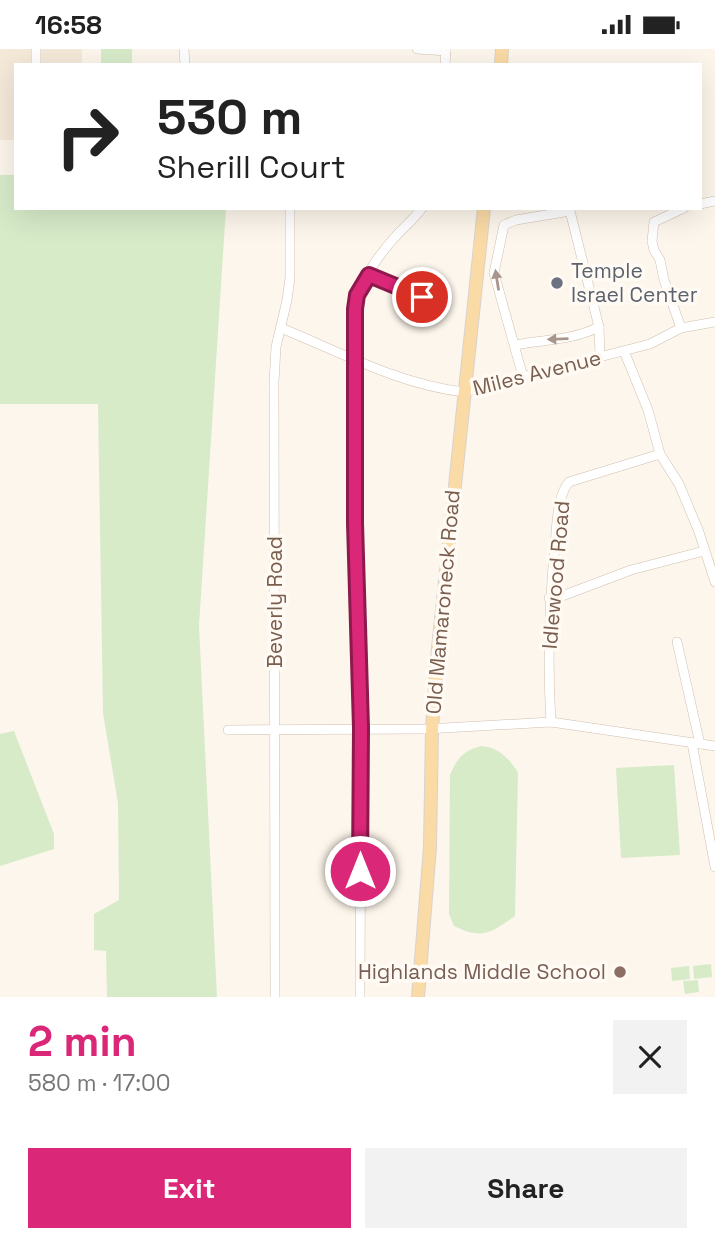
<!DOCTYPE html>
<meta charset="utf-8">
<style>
:root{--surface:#fff;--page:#f2f2f2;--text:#222;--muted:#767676;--accent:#db2777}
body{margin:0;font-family:"Space Grotesk",sans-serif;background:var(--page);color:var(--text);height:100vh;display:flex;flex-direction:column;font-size:26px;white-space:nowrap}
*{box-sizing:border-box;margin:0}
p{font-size:23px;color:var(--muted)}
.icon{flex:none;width:38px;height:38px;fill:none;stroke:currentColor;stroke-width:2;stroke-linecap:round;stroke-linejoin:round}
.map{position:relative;height:948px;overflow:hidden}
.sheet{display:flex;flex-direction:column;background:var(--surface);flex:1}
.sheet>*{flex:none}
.banner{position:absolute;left:14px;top:14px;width:688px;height:147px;border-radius:0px;box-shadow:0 7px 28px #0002;background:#fff;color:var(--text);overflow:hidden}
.pin{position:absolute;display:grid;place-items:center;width:60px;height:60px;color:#fff;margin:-30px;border:4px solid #fff;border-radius:50%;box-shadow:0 2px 7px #0007}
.me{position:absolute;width:77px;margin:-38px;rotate:0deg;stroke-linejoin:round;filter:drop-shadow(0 0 5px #0008)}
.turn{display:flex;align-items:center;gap:24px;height:147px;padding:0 28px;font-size:32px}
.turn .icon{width:91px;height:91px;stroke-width:2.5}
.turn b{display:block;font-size:49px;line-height:60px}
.round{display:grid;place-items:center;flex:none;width:74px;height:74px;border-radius:0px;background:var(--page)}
.overview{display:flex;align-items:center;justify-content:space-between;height:119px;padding:0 28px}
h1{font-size:42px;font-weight:700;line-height:52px;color:var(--accent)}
.button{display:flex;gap:14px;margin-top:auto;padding:14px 28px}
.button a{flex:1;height:80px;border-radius:0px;background:var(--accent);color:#fff;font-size:28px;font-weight:700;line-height:80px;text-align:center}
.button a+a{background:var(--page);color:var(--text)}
.status{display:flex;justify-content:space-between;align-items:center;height:49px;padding:0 35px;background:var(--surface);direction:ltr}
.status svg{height:19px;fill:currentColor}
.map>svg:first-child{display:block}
</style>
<div class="status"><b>16:58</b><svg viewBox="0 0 49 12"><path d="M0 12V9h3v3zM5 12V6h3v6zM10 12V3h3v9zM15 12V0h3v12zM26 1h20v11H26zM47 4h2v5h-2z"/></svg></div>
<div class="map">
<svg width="715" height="948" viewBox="0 0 715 948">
<rect width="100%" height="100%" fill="#fdf6ec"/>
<!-- residential -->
<path fill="#f5e9da" d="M0,0H82V16H16V91H0Z"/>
<!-- green -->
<g fill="#d7ebc9">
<rect x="101" y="0" width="31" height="16"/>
<path d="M0,126H16V159H226L199,577L217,948H107L106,902L94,901V865L119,851L118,754L103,664L98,355H0Z"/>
<path d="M14,682L54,785V800L0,817V685Z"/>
<path d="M481,697C500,699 507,708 518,723L515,867C491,884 482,891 454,877L449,865L450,726C457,709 463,702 481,697Z"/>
<path d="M674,716L680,806L621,809L616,719Z"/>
<path d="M711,915L712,928L694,930L693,917Z"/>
<path d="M689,917L690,930L672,932L671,919Z"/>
<path d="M698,931L699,943L685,945L683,932Z"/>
</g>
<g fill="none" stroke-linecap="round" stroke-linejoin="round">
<defs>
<g id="minor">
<path d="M184,0L185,16"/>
<path d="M417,0L446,2"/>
<path d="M36,16V0"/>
<path d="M445,16L446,0"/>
<path d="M700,155L715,152"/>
<path d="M369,226L422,249"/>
<path d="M281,279C340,303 400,336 464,343L650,295L681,279L715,273"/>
<path d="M681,279L664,231L660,211L654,201L652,192L654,173L684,159"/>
<path d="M515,296C546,290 570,292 599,278"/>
<path d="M624,302L648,361L660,405L679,435L699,483L715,533"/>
<path d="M523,328L494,224L504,176L516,171L570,162L599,278L600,307"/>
<path d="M549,549L562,547L631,521L704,502"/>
<path d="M677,593L700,695"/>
<path d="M551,673C547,610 549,557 555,495C557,476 557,447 569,433L660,405"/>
<path d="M228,681L426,680L551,673L715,697"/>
<path d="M692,694L715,818"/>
<path d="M275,948L274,333L276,298L287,251L290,229V159"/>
<path d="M360,948L361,679L355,474V260C359,234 378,207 395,188C404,178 414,170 422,159"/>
</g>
<g id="major">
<path d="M501,16L502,0"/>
<path d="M418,948L430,798L432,680L437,609L484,159"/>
</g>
</defs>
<!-- minor casing -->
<use href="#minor" stroke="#d0bfb0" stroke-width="10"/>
<!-- major casing -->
<use href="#major" stroke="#d9d2cd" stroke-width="14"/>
<!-- minor -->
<use href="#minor" stroke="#fff" stroke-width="9"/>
<!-- major -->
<use href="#major" stroke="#fadba6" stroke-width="12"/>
</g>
<!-- one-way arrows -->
<defs><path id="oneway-solid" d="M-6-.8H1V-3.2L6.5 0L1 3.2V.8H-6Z" transform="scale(1.75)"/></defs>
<g fill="#a8968c">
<use href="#oneway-solid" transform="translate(497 231) rotate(-99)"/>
<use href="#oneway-solid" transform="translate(558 290) rotate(178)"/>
</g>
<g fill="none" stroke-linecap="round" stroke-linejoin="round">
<defs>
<path id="route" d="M360,822L361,679L355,474V260L357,246L369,226L422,248"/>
</defs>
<!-- route casing -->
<use href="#route" stroke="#8e194d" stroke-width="18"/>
<!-- route -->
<use href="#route" stroke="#db2777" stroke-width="12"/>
</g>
<!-- markers -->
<circle fill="#6b7280" stroke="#fffaf3" stroke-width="2.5" cx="557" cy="234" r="7"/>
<circle fill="#8d6e63" stroke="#fffaf3" stroke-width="2.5" cx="620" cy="923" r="7"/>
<g text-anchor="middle" stroke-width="7" stroke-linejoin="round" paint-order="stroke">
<!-- worship labels -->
<g font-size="21" fill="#5b616d" stroke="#fffaf3" text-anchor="start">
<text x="571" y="229">Temple<tspan x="571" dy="24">Israel Center</tspan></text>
</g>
<!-- street labels -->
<g font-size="21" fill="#795e4e" stroke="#fffaf3">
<text transform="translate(537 324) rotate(-14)" y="7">Miles Avenue</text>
<text transform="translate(556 526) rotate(-85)" y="7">Idlewood Road</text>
<text transform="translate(275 553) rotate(-90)" y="7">Beverly Road</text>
<text transform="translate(443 553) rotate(-85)" y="7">Old Mamaroneck Road</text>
</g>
<!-- education labels -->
<g font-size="21" fill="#785e54" stroke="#fffaf3" text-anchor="end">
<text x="606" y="930">Highlands Middle School</text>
</g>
</g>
</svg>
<div class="pin" style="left:422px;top:248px;background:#d93025"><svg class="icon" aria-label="arrive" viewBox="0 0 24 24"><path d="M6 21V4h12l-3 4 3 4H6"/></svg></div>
<svg class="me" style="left:360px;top:822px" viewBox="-20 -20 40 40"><circle r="17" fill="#db2777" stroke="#fff" stroke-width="3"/><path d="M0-11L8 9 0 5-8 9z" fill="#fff"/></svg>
<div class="banner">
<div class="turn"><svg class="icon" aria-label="right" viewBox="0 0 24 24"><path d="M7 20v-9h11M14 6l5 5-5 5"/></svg><div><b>530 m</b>Sherill Court</div></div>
</div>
</div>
<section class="sheet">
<div class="overview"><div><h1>2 min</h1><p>580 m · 17:00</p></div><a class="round"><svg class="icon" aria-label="close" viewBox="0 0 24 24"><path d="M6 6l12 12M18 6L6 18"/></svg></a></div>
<div class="button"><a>Exit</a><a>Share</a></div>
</section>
